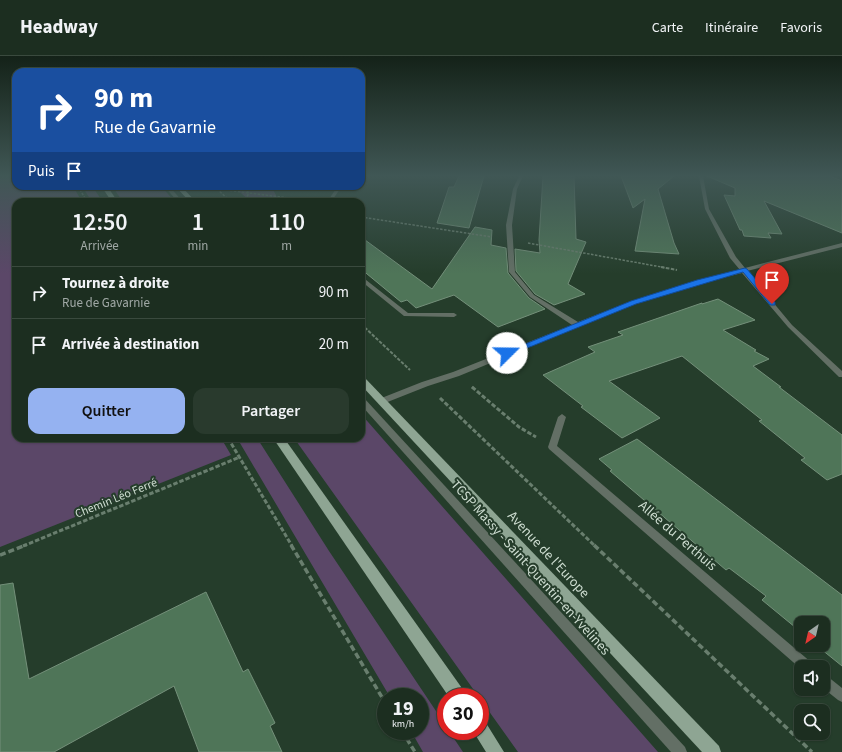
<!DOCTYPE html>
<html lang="fr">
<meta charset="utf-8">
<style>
:root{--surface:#1c2e20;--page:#293a2d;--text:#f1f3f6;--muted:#a0a8a5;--line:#3a4a3e;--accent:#95b2f1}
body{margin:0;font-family:"Source Sans 3",sans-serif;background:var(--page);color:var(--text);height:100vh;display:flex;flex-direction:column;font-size:15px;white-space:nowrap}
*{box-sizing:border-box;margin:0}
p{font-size:13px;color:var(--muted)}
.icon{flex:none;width:22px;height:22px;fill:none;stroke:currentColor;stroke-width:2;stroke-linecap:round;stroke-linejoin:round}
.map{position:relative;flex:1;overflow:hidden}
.details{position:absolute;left:12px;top:142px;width:353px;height:244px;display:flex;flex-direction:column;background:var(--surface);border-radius:12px;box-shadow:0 1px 3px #0004,0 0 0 1px var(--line)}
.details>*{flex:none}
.banner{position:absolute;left:12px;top:12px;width:353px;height:122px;border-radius:12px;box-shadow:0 1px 3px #0004,0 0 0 1px var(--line);background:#1a4fa0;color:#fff;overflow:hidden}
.needle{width:26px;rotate:214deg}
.buttons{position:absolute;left:794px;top:560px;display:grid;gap:8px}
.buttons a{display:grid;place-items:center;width:36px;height:36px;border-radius:8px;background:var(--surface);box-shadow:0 1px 3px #0004,0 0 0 1px var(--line);font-size:20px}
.speed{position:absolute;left:377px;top:632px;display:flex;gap:8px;font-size:20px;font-weight:700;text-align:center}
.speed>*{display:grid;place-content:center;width:52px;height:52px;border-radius:50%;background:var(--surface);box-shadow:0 1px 3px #0004,0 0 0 1px var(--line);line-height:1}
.speed small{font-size:10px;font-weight:400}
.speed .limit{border:6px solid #d22;background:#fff;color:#111}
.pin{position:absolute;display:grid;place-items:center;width:34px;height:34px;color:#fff;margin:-41px -17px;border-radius:50% 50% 50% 0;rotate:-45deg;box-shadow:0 0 4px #0007}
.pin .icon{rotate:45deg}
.me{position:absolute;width:44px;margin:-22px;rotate:68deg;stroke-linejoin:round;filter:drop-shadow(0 0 3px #0008)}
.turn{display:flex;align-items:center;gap:14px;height:84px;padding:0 16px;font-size:18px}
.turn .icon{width:52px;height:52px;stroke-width:2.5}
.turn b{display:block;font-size:28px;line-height:34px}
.then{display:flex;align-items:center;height:38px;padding:0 16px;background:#0003;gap:8px;font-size:15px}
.eta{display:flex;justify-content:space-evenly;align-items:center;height:68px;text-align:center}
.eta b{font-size:24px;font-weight:600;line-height:28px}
.button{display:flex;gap:8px;margin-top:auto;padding:8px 16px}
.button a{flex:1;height:46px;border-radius:12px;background:var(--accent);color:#111;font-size:16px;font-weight:600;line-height:46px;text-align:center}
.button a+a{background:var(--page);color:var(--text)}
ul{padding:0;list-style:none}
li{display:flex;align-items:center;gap:12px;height:52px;padding:0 16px;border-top:1px solid var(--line)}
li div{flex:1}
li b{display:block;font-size:15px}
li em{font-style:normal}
header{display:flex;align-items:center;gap:24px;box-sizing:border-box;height:56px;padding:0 20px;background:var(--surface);border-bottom:1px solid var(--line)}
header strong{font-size:19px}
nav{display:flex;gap:22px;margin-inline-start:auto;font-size:14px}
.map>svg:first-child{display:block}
</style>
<header>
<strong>Headway</strong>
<nav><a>Carte</a><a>Itinéraire</a><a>Favoris</a></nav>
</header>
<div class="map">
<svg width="842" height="696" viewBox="0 0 842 696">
<rect width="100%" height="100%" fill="#253d2b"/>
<!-- green -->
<g fill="#5b4768">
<path d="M0,120H16V130H73L82,146H16V382H221L231,399L0,491Z"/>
<path d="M82,130H92L103,146H92Z"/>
<path d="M112,130H161L175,146H123Z"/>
<path d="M233,130H271L277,141L304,146H251Z"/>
<path d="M361,358L658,696H518L294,382H361Z"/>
<path d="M237,382H257L329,495L446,670V675H449L463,696H423L411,675H420V641H390Z"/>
</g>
<!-- building -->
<g fill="#4f7558" stroke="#74907a">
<path d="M459,120H484L469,172L437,167L449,131H454Z"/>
<path d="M543,120H574L576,183L586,186L568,228L585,238L554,249L535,238L516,215L515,193L540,197L539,184Z"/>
<path d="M621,120H674L658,133L674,187L679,198L635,195L645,143L633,152Z"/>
<path d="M707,120H830L842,125V177L764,145L782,178L768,177L771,182L744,180L742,174H740L724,139L735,140V132Z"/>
<path d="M475,171L492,174L491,189L506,192L508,217L529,242L545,253L498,271L454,239L416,252L407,244L401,246L361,213V181L432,233Z"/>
<path d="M718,243L755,264L723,274L756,294L754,295L769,303L753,310L781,331H779L842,379V418L827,424L801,404L805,402L759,365L762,364L682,300L609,325L660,362L622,382L581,351L583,350L543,319L595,296L588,291L623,279L618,276L702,247V248Z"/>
<path d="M637,383L842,539V610L816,589H823V567H801V576L762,544L766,540L729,512L726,514L610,415L612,414L599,403Z"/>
<path d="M13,527L29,623L206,536L243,616L248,613L275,667L270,670L282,696H199L174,630L54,696H0V529Z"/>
</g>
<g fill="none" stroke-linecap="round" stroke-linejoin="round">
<!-- path-far3 -->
<g stroke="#697e6e" stroke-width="1.5" stroke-dasharray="2.5 1.5" stroke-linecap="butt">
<path d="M78,130L87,146"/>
<path d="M214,130L231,146"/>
<path d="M241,130L249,137L244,146"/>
<path d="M218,133L312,145"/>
<path d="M361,161L492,181"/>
<path d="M528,187L667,212"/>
</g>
<!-- path-far2 -->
<g stroke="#697e6e" stroke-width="2" stroke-dasharray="3.5 1.5" stroke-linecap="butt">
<path d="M661,211L677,214"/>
<path d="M361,268L410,314"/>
<path d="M472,331L473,332"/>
</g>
<!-- path-far1 -->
<g stroke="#697e6e" stroke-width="3" stroke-dasharray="4.5 2" stroke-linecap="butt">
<path d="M472,331L519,371L536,381"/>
<path d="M440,342L595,490"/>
<path d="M228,382L292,490"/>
<path d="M23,490L240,401"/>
</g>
<!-- path -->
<g stroke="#697e6e" stroke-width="3.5" stroke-dasharray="6 3" stroke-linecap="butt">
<path d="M291,489L386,648"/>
<path d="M594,489L812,696"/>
<path d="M0,499L26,489"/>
<path d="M402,675L415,696"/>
</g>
<!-- service -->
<g fill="#636f65" fill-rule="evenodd">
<path d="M164,130H169L183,146H178Z"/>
<path d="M361,341L364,342L685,691L687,696H671L361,349Z"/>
</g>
<!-- minor -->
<g fill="#636f65" fill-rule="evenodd">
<path d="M519,120H523L517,133L512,169L515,216L534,239L578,266L632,245L698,225L740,214L730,202L705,153L699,120H703L709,153L736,201L745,212L842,187V191L747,215L792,269L842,315V321H839L788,271L742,217L702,227L636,247L459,320L428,330L385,347H379L378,345L379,343L422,326L453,316L572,269L530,241L509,216L506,169L513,133Z"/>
<path d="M338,130H342L331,146H327Z"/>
<path d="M361,220L408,257H454L457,259L454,261L404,260L361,225Z"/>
<path d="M562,358L566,361L557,390L812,607L814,611H801V613L549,393L548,391L558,361Z"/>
<path d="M823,618L827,620L842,632V646L838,644L823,632Z"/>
</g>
<!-- primary -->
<g fill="#8ea593" fill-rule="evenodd">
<path d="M101,130H107L118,146H112Z"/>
<path d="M175,130H181L196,146H190Z"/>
<path d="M361,320L364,321L719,690L721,696H702L361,329Z"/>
<path d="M273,382H284L464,635L466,641H449Z"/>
<path d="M480,665L486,667L504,696H486L473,675H480Z"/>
</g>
</g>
<!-- sky -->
<linearGradient id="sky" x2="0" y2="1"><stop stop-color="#142218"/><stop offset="0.55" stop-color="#405755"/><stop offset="1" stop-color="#405755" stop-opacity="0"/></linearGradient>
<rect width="842" height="218" fill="url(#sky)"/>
<!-- route -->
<path fill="#1a73e8" stroke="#114b97" d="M745,212L747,213L775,246V249H770L743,216L636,248L510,299H504L503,297L631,245L697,224Z"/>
<g text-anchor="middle" stroke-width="4" stroke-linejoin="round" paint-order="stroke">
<!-- street labels -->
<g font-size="12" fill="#ceddd1" stroke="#253d2b">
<text transform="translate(116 442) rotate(-22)" y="4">Chemin Léo Ferré</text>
</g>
<!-- near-street labels -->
<g font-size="14" fill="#ceddd1" stroke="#253d2b">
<text transform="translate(678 479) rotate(41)" y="5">Allée du Perthuis</text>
<text transform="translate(549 498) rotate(47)" y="5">Avenue de l'Europe</text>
<text transform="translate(531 511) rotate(48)" y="5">TCSP Massy - Saint-Quentin-en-Yvelines</text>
</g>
</g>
</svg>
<div class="buttons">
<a><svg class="needle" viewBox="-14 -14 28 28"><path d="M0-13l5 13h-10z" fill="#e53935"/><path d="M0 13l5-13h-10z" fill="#a0a8a5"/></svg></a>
<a><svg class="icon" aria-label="sound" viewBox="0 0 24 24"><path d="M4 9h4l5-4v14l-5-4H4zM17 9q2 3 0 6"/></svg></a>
<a><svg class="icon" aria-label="search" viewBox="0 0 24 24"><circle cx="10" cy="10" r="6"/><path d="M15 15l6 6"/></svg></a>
</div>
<div class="speed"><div>19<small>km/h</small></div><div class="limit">30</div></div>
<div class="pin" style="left:772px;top:248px;background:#d93025"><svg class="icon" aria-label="arrive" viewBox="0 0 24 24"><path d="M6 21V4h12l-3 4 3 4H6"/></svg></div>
<svg class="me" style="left:507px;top:297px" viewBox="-20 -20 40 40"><circle r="19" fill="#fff"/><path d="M0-13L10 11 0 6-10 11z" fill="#1a73e8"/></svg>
<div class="banner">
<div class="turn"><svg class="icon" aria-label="right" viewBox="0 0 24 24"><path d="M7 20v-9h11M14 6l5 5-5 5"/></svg><div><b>90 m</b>Rue de Gavarnie</div></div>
<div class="then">Puis<svg class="icon" aria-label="arrive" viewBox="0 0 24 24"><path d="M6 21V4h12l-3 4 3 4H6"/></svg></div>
</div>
<section class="details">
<div class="eta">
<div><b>12:50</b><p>Arrivée</p></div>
<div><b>1</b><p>min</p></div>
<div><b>110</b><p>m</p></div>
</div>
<ul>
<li><svg class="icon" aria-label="right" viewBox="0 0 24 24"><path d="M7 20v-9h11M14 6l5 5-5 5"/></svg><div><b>Tournez à droite</b><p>Rue de Gavarnie</p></div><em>90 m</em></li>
<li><svg class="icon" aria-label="arrive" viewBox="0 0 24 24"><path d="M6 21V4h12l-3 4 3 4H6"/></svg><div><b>Arrivée à destination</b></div><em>20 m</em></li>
</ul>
<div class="button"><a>Quitter</a><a>Partager</a></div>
</section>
</div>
